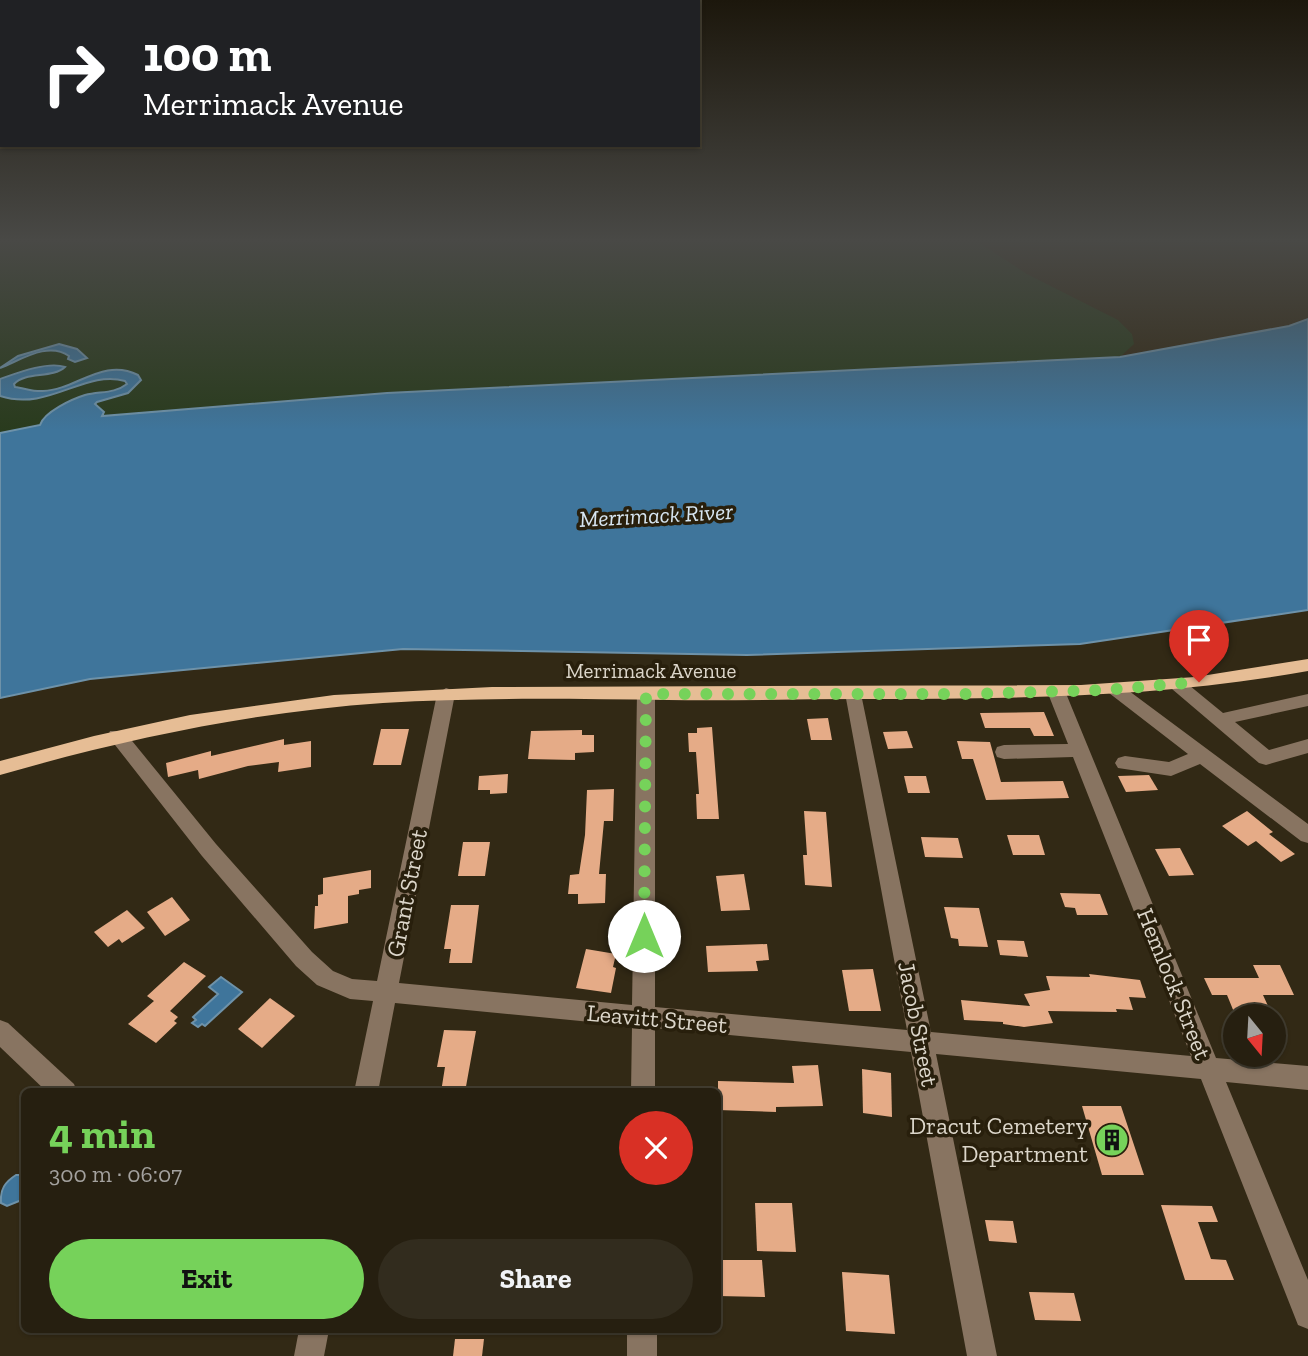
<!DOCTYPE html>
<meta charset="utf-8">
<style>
:root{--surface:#261f10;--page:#322c1e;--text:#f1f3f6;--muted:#a4a29f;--line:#423d30;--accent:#76d25a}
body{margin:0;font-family:"Zilla Slab",serif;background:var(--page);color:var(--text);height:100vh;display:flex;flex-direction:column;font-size:26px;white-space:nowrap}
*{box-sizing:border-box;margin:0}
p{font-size:23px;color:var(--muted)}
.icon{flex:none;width:38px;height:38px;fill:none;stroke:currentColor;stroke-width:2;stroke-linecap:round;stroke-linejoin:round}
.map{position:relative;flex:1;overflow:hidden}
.panel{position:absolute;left:21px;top:1088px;width:700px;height:245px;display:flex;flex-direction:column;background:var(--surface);border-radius:10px;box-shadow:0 2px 5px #0004,0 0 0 2px var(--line)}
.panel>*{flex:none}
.banner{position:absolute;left:0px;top:0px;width:700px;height:147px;box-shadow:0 2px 5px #0004,0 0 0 2px var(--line);background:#202124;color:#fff;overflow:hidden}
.needle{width:46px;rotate:162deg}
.controls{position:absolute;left:1223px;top:1004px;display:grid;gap:14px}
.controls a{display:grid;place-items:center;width:63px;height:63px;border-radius:50%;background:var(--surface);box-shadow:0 2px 5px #0004,0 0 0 2px var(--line);font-size:35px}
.pin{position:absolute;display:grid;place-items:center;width:60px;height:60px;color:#fff;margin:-72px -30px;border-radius:50% 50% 50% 0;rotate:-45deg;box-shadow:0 0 7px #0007}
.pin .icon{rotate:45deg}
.me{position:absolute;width:77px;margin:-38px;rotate:0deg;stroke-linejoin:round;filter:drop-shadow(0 0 5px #0008)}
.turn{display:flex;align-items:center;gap:24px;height:147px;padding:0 28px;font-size:32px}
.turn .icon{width:91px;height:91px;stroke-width:2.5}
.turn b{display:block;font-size:49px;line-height:60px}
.round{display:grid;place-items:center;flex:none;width:74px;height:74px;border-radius:37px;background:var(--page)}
.overview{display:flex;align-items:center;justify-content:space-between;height:119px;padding:0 28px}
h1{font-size:42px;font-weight:700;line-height:52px;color:var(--accent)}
.button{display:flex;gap:14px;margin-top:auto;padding:14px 28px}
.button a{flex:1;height:80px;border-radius:42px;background:var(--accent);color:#111;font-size:28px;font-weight:700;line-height:80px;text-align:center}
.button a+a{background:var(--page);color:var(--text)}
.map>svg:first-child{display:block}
</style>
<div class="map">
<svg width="1308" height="1356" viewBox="0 0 1308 1356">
<rect width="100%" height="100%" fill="#322915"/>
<!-- green -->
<path fill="#293b1d" d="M0,240H975L1027,274L1118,320L1132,334L1134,344L1120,357L387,393L101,416L0,433Z"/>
<!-- water -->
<g fill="#3f759b" stroke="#6e92a9" stroke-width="2">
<path d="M1308,319V610L1080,644L747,655L403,649L90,679L0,698V433L40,425C44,412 72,399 85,395C100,391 114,394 127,384L125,381C85,369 49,412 0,396V379C17,373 48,361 65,367C52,379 26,371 14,384L15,387C24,388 34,392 43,391C76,390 103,357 138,375L141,380L128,393L97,402L95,404L104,412L102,416L387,393L1120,357L1289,326Z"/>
<path d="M59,344L77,349L87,358L75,362L68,359L69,356C48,341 21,360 0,368L18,356Z"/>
<path d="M221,977L242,992L205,1026L202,1024L198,1027L192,1023L196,1020L193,1017L218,994L209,987Z"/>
<path d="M16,1175H24V1199L7,1206L1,1203C0,1189 5,1182 16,1175Z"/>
</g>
<!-- building -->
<g fill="#e5ab87">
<path d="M1044,712L1054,736H1034L1030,728H985L980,713Z"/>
<path d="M828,718L832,740H811L807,719Z"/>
<path d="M712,727L719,819H697L696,794H699L696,752H689L688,733H697V728Z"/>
<path d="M381,729H409L401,765H373Z"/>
<path d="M582,730V735H594V752L575,753V760L528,759L531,731Z"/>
<path d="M907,731L913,748L888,749L883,732Z"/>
<path d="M284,739V745L311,741V767L278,772L279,762L248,766L199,779L198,770L168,777L166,763L211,751V756Z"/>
<path d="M957,741L990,742L1001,782L1063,781L1069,798L986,800L973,759H962Z"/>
<path d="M508,774L507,793L490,794V790H478L479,776Z"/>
<path d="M1149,775L1158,790L1126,792L1118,776Z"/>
<path d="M904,776H926L930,793H908Z"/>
<path d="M614,789L613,821H604L599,874H606L605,903L578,904V894H568L570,875L579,874L585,835L587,790Z"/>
<path d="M804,811L826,812L832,887L805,885L803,855H807Z"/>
<path d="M1247,811L1273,832L1269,834L1295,854L1281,862L1256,841L1248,846L1222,826Z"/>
<path d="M1007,835H1039L1045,855H1013Z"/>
<path d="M921,837L958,838L963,858L925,857Z"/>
<path d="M463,842H490L485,876H458Z"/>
<path d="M1180,848L1194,875L1169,876L1155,849Z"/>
<path d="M371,870V888L359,890V894L348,896V923L314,929L315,906H318V895L323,894V878Z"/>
<path d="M744,874L750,910L721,911L716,876Z"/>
<path d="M1060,893L1100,894L1108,915H1077L1075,908L1065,907Z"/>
<path d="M172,897L190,920L165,936L147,912Z"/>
<path d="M451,905H479L472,963H449L451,949H444Z"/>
<path d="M944,907L979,908L988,947L959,946L958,939L951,938Z"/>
<path d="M127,910L145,928L122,943L119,939L108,947L94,932Z"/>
<path d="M997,940L1024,941L1028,957L1000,955Z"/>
<path d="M767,944L769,960L756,961L758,971L708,972L706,946Z"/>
<path d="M586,949L616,954L613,967L616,968L611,993L576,988Z"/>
<path d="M184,962L206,976L170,1011L178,1017L174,1021L177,1023L156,1043L128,1024L154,1001L147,996Z"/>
<path d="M1253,965H1280L1294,995H1263L1273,1017H1236L1227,995H1212L1204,978H1259Z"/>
<path d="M873,969L881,1011H849L842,970Z"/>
<path d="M1089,974L1140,980L1146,998L1129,997L1133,1010L1116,1009L1117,1012L1048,1011L1053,1023L1024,1027L1003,1024V1022L964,1020L961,1000L1030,1006L1024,994L1050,990L1046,976L1090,977Z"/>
<path d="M270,998L295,1016L262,1048L238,1029Z"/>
<path d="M444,1030L476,1031L465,1092H441L445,1067H437Z"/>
<path d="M818,1065L823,1106L776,1107V1112L718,1110V1081L794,1083L792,1066Z"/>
<path d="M862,1069L891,1073L892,1117L863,1113Z"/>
<path d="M1082,1106H1121L1144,1175H1102Z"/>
<path d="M755,1203H792L796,1252L757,1251Z"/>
<path d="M1161,1205L1212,1206L1218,1222H1198L1211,1259L1226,1260L1234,1280H1185Z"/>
<path d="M985,1220L1013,1221L1017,1243L989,1241Z"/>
<path d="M718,1260H762L765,1297L718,1296Z"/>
<path d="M842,1272L889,1275L895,1334L846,1331Z"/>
<path d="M1029,1292L1074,1293L1081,1321L1035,1320Z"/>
<path d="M455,1339H484L482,1356H453Z"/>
</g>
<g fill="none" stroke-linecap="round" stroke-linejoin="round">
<!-- minor -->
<g fill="#887461" fill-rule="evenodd">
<path d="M1178,679L1184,681L1223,713L1308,694V706L1235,722L1269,750L1308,739V753L1266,765L1259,763L1172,689L1169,685Z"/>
<path d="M1115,683L1121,685L1308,824V843L1301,841L1200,764L1171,776L1118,768L1115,763L1118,758L1125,756L1169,762L1188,754L1109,693L1106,689L1109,685Z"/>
<path d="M1056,685L1065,691L1216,1058L1308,1066V1090L1226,1082L1308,1280V1329L1298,1325L1201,1079L936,1054L997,1356H967L911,1052L655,1028V1092H631L632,1026L395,1003L378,1092H354L373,1001L350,999L317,985L296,966L202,856L108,736L110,731H124L216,844L312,952L333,971L352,979L377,981L437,694L446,688L452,690L455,694L399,983L632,1005L637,693L646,687L652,689L655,693V1007L907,1030L845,693L854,687L860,689L931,1032L1191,1056L1073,757L1004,759L997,757L995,752L997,747L1004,745L1068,744L1047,691Z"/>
<path d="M0,1020L8,1023L74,1084L77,1092H47L0,1047Z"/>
<path d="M299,1330H329L324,1356H294Z"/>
<rect x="627" y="1330" width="30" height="26"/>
</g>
<!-- major -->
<path fill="#e6bd95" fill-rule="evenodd" d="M1308,659V671C1159,698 1010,699 860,699C796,699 732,701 668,700C573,699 478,697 383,703C253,712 125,739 0,775V761L94,736L190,715L334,695L492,687L1081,685L1195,677Z"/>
</g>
<!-- sky -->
<linearGradient id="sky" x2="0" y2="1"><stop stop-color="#1c170c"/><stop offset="0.56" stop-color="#494946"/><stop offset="1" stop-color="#494946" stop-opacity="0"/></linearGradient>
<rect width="1308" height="430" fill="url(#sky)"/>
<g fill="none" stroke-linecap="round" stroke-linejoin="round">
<!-- route -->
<path stroke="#76d25a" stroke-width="12" stroke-dasharray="0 21.6" d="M644,936L646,694H968L1105,690L1199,682"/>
</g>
<!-- icons -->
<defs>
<symbol id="building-disc" viewBox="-11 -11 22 22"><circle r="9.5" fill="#76d25a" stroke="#281f0c"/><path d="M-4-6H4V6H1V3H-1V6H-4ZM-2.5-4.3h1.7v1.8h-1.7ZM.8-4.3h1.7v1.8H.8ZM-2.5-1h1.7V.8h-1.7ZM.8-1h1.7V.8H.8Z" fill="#111"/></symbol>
</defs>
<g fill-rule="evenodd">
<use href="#building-disc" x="1093" y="1121" width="38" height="38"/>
</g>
<g text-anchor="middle" stroke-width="7" stroke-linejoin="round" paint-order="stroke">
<!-- street labels -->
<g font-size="21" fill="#dcd6ca" stroke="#281f0c">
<text x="651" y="678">Merrimack Avenue</text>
</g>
<!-- water labels -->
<g font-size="23" font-style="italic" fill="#d7e6f2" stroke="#281f0c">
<text transform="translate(656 515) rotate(-3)" y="8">Merrimack River</text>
</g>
<!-- near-street labels -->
<g font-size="24" fill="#dcd6ca" stroke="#281f0c">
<text transform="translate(407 893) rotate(-79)" y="8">Grant Street</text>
<text transform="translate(1174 984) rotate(68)" y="8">Hemlock Street</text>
<text transform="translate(657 1019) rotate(5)" y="8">Leavitt Street</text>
<text transform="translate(918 1024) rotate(79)" y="8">Jacob Street</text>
</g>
<!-- near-poi labels -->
<g font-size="24" fill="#dcd6ca" stroke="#281f0c" text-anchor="end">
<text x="1088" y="1134">Dracut Cemetery<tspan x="1088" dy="28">Department</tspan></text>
</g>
</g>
</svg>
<div class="controls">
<a><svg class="needle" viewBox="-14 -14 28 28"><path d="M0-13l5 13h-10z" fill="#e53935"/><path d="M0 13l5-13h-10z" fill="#a4a29f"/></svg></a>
</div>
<div class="pin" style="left:1199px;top:682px;background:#d93025"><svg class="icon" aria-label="arrive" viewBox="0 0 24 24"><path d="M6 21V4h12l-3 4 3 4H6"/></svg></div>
<svg class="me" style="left:644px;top:936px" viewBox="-20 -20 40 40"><circle r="19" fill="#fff"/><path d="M0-13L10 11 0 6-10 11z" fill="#76d25a"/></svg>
<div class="banner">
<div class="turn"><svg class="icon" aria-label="right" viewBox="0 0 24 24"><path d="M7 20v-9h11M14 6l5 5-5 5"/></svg><div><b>100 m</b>Merrimack Avenue</div></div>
</div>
<section class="panel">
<div class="overview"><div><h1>4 min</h1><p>300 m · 06:07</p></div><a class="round" style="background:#d93025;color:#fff"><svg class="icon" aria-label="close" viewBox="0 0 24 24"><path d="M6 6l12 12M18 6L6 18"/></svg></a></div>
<div class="button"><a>Exit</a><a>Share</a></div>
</section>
</div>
